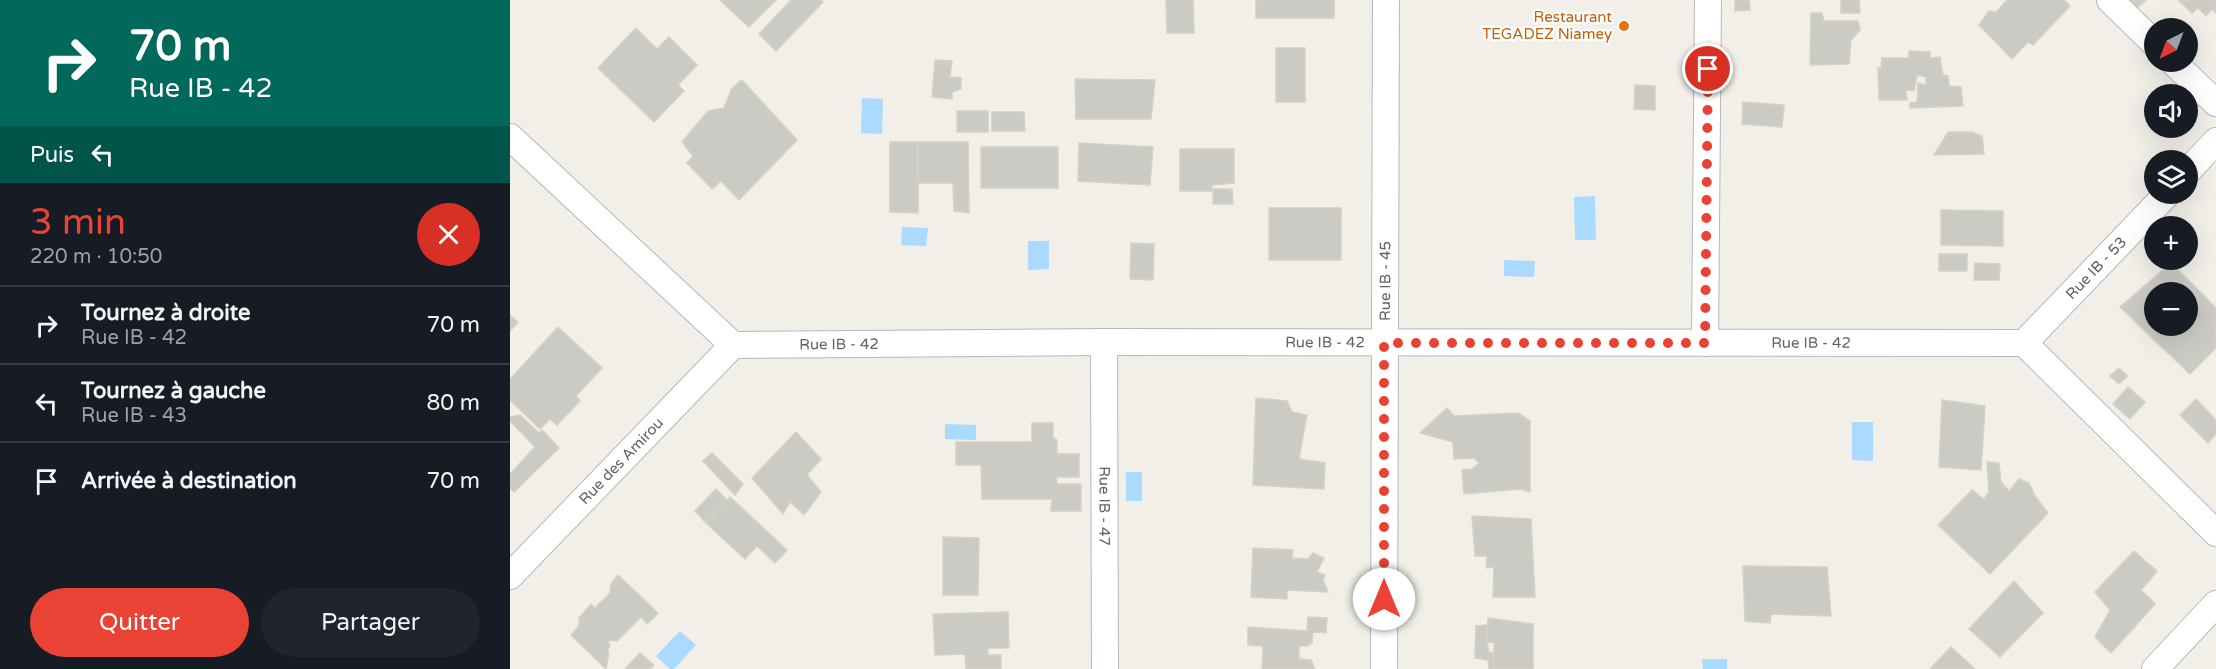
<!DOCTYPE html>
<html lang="fr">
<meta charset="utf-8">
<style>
:root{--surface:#171b24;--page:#20242c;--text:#f1f3f6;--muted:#9ea1a6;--line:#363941;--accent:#ea4335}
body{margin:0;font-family:"Varela Round",sans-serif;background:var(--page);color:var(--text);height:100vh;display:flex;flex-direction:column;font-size:22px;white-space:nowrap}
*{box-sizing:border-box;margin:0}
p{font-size:20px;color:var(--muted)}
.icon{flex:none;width:33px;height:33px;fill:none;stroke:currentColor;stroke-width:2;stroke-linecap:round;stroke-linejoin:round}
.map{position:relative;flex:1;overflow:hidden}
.panel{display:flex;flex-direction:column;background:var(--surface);width:510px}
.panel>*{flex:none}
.top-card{background:#00695c;color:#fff;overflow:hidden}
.needle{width:39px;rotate:222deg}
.fabs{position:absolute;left:1634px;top:18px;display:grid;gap:12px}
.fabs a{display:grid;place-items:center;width:54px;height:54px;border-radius:50%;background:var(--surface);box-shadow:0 6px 24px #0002;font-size:30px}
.pin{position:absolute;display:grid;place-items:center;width:51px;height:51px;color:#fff;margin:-26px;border:3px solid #fff;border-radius:50%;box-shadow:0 2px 6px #0007}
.me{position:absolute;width:66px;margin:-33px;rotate:0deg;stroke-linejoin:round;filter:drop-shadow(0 0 4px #0008)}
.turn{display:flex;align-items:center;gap:21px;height:126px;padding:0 30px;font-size:27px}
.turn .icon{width:78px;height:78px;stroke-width:2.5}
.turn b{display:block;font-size:42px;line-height:51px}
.then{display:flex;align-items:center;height:57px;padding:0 30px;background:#0003;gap:12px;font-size:22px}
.round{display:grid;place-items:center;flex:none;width:63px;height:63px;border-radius:32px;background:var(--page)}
.overview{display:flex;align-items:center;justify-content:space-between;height:102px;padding:0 30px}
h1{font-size:36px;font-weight:600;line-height:45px;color:var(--accent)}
.action{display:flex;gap:12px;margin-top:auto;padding:12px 30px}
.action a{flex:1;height:69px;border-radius:36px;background:var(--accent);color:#fff;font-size:24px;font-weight:600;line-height:69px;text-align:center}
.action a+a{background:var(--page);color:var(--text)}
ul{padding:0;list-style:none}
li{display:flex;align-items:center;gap:18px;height:78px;padding:0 30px;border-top:2px solid var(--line)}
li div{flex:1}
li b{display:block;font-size:22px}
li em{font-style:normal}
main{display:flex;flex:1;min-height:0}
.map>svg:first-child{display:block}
</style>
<main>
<section class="panel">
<div class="top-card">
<div class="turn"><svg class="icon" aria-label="right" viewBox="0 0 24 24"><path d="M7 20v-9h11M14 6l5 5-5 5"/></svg><div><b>70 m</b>Rue IB - 42</div></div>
<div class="then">Puis<svg class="icon" aria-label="left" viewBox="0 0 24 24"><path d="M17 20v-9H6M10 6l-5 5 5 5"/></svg></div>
</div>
<div class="overview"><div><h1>3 min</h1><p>220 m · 10:50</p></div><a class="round" style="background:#d93025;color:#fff"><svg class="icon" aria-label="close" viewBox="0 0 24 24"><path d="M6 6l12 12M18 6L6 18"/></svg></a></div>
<ul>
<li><svg class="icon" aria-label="right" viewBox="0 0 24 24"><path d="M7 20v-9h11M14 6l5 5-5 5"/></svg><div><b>Tournez à droite</b><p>Rue IB - 42</p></div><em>70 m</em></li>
<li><svg class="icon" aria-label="left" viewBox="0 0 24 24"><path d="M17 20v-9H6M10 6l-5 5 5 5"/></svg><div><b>Tournez à gauche</b><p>Rue IB - 43</p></div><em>80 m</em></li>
<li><svg class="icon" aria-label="arrive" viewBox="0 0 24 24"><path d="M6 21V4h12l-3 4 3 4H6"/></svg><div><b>Arrivée à destination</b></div><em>70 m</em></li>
</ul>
<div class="action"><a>Quitter</a><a>Partager</a></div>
</section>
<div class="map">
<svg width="1706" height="669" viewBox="0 0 1706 669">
<rect width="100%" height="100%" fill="#f1efe8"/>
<!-- water -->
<g fill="#aadaff">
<path d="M352,98L373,99L372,134L351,133Z"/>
<path d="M1085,196L1086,240H1065L1064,197Z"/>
<path d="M392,227L418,228L416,246L391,245Z"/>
<path d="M518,241H539V269L518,270Z"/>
<path d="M994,260L1025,261L1024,277L994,276Z"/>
<path d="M1342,422H1363V461L1342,460Z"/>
<path d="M435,424L466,425V440L435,439Z"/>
<rect x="616" y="472" width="16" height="29"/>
<path d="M170,631L186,645L164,669H160L146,656Z"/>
<path d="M1192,659H1217V669H1193Z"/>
</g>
<!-- building -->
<g fill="#cccac5" stroke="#d6d1c6" stroke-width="1.5" fill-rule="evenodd">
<path d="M210,0H266L239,27Z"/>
<path d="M281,0H311L313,2L266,51L249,34Z"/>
<path d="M656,0H683L684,33H657Z"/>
<rect x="746" y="0" width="78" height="18"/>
<path d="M1225,0H1239L1240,10L1225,11Z"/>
<path d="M1331,0H1349L1350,13H1331Z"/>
<path d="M1497,0H1554L1560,6L1523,45L1518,42L1502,59L1469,25L1479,11L1486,12Z"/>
<path d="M1621,0H1636L1628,7Z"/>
<path d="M1668,0H1706V13L1702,9L1696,16L1688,8L1682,13Z"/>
<path d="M1301,13H1312L1314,21H1348L1350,30L1341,40L1339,64L1300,65Z"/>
<path d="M126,28L147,49L159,37L187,65L168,85L174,91L144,122L88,68Z"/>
<rect x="766" y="48" width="29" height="54"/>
<path d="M1399,51L1420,52V58L1430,57L1433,75L1438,76L1439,86L1451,87L1453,106L1400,108V103L1407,102L1408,83L1416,85V77L1407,75L1404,91L1396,90L1397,100H1369L1368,68H1371L1372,58H1399Z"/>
<path d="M425,60L442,61L440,77L451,78V89L442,92V99L422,97Z"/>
<path d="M565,79L645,80L641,119H566Z"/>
<path d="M232,80L287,140L229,200L211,181L202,189L177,163L183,156L172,142L198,111L214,108L222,88Z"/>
<path d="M1125,85L1145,86V110L1124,109Z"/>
<path d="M1233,102L1274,105L1272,127L1232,124Z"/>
<rect x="447" y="111" width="31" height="21"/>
<path d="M482,112H514L515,131H482Z"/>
<path d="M1438,132H1462L1472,136L1474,154L1424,155Z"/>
<path d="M380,142H408V213L380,212Z"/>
<path d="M408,142H458L459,213L444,211L443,183H408Z"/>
<path d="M569,143L643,147L640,185L568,181Z"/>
<rect x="471" y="147" width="77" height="41"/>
<path d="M670,149H724V183L702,185V191H670Z"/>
<path d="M703,189H722L723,204H703Z"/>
<rect x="759" y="208" width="72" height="52"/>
<path d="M1431,210L1493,211V246L1431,245Z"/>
<path d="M621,243L644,244L643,280L620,279Z"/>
<rect x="1429" y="254" width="28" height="17"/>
<path d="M1465,263L1490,264L1489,280H1464Z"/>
<path d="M1661,263L1706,308V348L1680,374L1610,307ZM1644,292H1677V326H1644Z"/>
<path d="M0,315L8,322L0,331Z"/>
<path d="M48,327L92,368L66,396L70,401L47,425L40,419L30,429L0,400V379Z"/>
<path d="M1609,368L1617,376L1609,384L1600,376Z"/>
<path d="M1618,387L1635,402L1620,419L1603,404Z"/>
<path d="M746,398L777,401L782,412L797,415L789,459L815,463L814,489L743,485Z"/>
<path d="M1686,399L1706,420V434L1698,443L1670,415Z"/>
<path d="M1432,400L1475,406L1471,470L1429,467Z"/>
<path d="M937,408L944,416L1008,413L1020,421V492L1011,489L954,494L952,470L962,469L969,463L964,458L944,459L943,442L910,433Z"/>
<path d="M10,415L29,433L32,430L49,448L4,492L0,488V474L25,447L0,421V417Z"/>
<path d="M522,423H543V438L547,440V454H569V477H546L547,484H571V511H541L542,499H472L471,465H446V442H522Z"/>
<path d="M286,432L311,459L297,475L311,492L294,515L280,502L273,514L242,478Z"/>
<path d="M202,453L233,484L225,495L193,461Z"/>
<path d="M1477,462L1489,463L1491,482L1499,491L1509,479L1519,483L1525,496L1538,513L1480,574L1428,525L1462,490L1474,499L1479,492Z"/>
<path d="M206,489L217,500L196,523L185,511Z"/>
<path d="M220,497L277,550L265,563L247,546L235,559L196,523Z"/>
<path d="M962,516L1021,519L1025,597H983L984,567L976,568L977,556H965Z"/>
<path d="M433,537L469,538L468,595H433Z"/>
<path d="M743,548L783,550L782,558L798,559L803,553L814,558L807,572L815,575L813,580L818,592L777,590V599L741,597Z"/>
<path d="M1624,551L1647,571L1631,590L1645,604L1601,653L1585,637L1600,610L1585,592Z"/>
<path d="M1233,566L1317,567L1321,616L1261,614L1260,623L1235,621Z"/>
<path d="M108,575L148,613L137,624L131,617L107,641L98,640L100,646L97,650L99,652L96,669L61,635L69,626V618L81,604L85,608L100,593L101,584Z"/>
<path d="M1504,581L1533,613L1490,657L1459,629Z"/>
<path d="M498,612L499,648H478V655H491V669H456L455,654L425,655L423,614Z"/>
<path d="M798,617L817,618L816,633L803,632L802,643L797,646H789V659L801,660L805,669H752L753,646L738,645V627L797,631Z"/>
<path d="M978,618L1023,624V669H984V642L977,643Z"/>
<path d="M977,625V643L979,652L984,653V669H979L978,660L965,658L966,626Z"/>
<path d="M1441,647L1465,669H1420Z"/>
<path d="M130,653L144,665L140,669H115Z"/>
</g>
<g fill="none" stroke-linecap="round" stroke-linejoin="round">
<defs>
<g id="street">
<path d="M1600,0L1644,43"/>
<path d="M1663,62L1706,103"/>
<path id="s1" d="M0,137L223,345L594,342L1514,343L1706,533"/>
<path d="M1677,172L1706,141"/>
<path id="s2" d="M594,342L595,669"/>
<path d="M1195,343L1198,0"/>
<path id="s3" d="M1514,343L1657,194"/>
<path id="s4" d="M0,576L223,345"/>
<path id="s5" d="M874,669L876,0"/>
<path d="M1645,669L1706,604"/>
</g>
</defs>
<!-- street casing -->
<use href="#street" stroke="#b5b8bc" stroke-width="28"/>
<!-- street -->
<use href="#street" stroke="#fff" stroke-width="26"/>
</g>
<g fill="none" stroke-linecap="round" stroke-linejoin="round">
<!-- route -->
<path stroke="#ea4335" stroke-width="10" stroke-dasharray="0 18" d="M874,599V343H1195L1198,69"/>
</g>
<!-- markers -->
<circle fill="#e8710a" stroke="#fff" stroke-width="2" cx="1114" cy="26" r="6"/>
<g text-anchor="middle" stroke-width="4.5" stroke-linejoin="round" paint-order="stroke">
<!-- food labels -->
<g font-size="15" fill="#c56008" stroke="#fff" text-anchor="end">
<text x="1102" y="22">Restaurant<tspan x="1102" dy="17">TEGADEZ Niamey</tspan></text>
</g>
<!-- street labels -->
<g font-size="15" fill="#5f6368" stroke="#fff">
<text dy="5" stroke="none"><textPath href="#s3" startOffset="104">Rue IB - 53</textPath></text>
<text dy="5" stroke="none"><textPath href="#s5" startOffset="388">Rue IB - 45</textPath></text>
<text dy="5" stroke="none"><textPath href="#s1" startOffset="897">Rue IB - 42</textPath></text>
<text dy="5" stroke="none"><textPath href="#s1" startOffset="1383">Rue IB - 42</textPath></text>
<text dy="5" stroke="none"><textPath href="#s1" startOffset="411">Rue IB - 42</textPath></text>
<text dy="5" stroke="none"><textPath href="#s4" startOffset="160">Rue des Amirou</textPath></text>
<text dy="5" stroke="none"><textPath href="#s2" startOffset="164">Rue IB - 47</textPath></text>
</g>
</g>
</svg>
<div class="fabs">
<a><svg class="needle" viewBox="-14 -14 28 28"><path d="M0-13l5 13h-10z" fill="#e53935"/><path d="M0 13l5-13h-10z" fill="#9ea1a6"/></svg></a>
<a><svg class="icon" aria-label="sound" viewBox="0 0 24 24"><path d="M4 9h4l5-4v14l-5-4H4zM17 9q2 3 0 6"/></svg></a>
<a><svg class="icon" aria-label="layers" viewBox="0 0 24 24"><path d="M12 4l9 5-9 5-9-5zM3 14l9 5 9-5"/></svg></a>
<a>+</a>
<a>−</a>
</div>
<div class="pin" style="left:1198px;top:69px;background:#d93025"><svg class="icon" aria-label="arrive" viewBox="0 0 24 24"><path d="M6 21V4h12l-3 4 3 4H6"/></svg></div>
<svg class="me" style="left:874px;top:599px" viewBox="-20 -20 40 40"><circle r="19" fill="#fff"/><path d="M0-13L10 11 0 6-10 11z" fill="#ea4335"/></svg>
</div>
</main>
